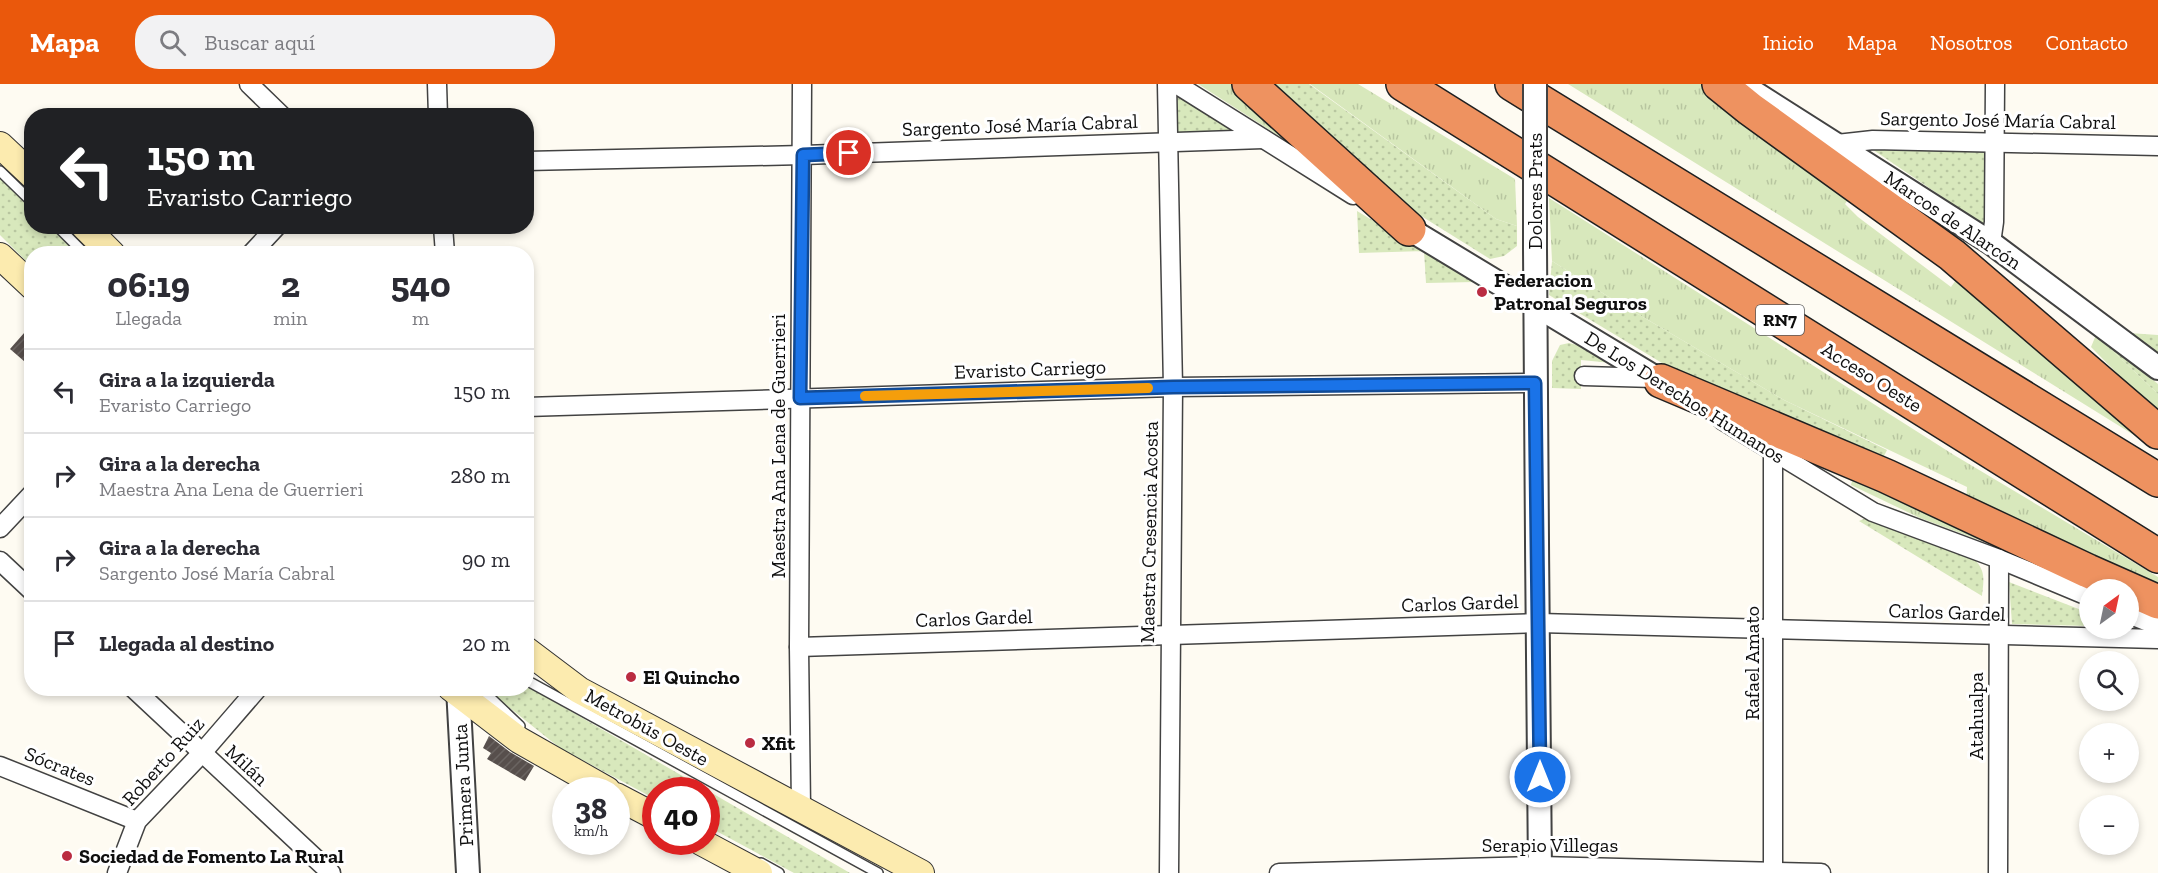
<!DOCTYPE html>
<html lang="es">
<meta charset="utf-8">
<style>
:root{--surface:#fff;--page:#f2f2f3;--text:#2b2b33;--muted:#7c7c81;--line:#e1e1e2;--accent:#ea580c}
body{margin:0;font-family:"Zilla Slab",serif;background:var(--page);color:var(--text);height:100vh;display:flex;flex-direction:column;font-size:22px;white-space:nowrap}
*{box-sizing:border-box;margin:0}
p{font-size:20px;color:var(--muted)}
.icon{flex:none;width:33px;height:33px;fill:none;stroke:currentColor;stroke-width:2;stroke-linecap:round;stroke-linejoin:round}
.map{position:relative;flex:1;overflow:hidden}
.details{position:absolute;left:24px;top:162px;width:510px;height:450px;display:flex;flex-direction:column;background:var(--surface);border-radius:24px;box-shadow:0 3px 9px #0003}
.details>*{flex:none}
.banner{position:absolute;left:24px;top:24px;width:510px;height:126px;border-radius:24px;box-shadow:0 3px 9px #0003;background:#202124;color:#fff;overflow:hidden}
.needle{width:39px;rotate:33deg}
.fabs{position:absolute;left:2079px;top:495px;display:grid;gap:12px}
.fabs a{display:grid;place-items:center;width:60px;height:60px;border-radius:50%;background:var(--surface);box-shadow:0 3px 9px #0003;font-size:30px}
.speed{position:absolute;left:552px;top:693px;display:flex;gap:12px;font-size:30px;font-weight:700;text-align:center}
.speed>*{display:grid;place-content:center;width:78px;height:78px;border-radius:50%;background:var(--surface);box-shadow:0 3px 9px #0003;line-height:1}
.speed small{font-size:15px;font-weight:400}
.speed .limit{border:9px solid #d22;background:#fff;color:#111}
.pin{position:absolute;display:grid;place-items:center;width:51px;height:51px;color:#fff;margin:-26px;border:3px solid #fff;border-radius:50%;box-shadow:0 2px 6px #0007}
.me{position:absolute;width:66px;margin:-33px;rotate:0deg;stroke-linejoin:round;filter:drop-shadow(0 0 4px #0008)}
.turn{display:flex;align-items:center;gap:21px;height:126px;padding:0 24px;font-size:27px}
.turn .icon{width:78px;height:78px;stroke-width:2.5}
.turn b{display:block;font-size:42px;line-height:51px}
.eta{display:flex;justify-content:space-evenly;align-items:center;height:102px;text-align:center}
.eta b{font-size:36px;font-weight:800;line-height:42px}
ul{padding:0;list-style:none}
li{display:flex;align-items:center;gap:18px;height:84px;padding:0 24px;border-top:2px solid var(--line)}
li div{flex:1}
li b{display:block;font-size:22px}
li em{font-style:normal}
header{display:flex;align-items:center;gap:36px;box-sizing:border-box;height:84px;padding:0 30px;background:var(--accent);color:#fff}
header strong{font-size:28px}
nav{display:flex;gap:33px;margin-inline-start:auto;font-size:21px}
.search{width:420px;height:54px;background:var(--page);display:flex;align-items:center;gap:15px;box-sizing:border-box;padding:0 21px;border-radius:24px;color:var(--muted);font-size:22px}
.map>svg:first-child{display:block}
</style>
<header>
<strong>Mapa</strong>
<div class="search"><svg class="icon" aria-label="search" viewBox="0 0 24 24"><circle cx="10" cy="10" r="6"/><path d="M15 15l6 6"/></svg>Buscar aquí</div>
<nav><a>Inicio</a><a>Mapa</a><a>Nosotros</a><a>Contacto</a></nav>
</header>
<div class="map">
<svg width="2158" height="789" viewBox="0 0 2158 789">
<defs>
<pattern id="grass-tufts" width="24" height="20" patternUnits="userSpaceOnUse" patternTransform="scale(1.5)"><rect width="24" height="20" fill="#d8e8bc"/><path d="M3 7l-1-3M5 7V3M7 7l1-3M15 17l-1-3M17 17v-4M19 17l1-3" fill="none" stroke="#b8c6a0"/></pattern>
<pattern id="park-dots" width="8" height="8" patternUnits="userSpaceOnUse" patternTransform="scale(1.5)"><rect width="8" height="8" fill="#d8e8bc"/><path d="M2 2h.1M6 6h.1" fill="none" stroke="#b8c6a0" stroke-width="1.8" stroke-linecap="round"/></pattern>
<pattern id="building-hatch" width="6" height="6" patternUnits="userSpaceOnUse" patternTransform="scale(1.5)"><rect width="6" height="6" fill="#574f4c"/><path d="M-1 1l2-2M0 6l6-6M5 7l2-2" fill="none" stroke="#6a6461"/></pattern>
</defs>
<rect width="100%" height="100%" fill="#fefbf2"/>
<!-- grass -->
<g fill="url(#grass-tufts)">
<path d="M1198,0H1243L1335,88Z"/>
<path d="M1310,0H1358L1515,95L1517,142L1496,135Z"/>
<path d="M1568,0H1709L1851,111L1845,120L1858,133L1951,203L1956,196L2158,359V366Z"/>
<path d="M1549,114L1954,371L2158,493V505L1966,420L1967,403L1784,316L1609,213L1552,177Z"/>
<path d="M2096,251L2158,310V331L2091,263Z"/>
<path d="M1852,397L1957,432L2065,488L1920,434L1851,401Z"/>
</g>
<!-- park -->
<g fill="url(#park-dots)">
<path d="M1260,0H1309L1496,135L1517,142V162L1504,172L1490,175L1410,125Z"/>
<path d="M1171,3L1244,50L1174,53Z"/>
<path d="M1872,65L1988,66L1985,142Z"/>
<path d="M0,91L31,122L32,142L53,143L81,169L32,170L31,182L0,151Z"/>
<path d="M1357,127L1475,198L1426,199L1424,167L1359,169Z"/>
<path d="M1552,177L1609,213L1784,316L1887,366L1883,374L1667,282L1549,211Z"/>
<path d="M2129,249L2158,251V270Z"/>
<path d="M2096,251L2158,300V310Z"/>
<path d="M1569,259L1581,262L1612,279L1581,276V305L1552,304V277L1560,261Z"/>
<path d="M1871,432L1973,474C1986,486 1984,496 1982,512L1859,437Z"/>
<path d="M2009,498L2089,529V542L2012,540Z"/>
<path d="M527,601L534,606L850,789H794L707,742L706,706H656L655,715L560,664L486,605L526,604Z"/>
</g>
<!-- building -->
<g fill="url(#building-hatch)">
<path d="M32,240V284L10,265Z"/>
<path d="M489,652L510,668L534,682L525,697L487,675L491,669L483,664Z"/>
</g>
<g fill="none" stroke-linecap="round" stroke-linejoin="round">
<defs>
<g id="service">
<path d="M0,87L32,118"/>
<path d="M57,142L85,170"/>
<path d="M526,596L878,789"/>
<path d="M480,604L520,642"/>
<path d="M761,779L779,789"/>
</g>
<g id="minor">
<path d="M249,0L282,32"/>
<path d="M437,0L438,32"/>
<path d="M1167,0L1173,303L1169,789"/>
<path d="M1176,0L1353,111"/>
<path d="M1837,60L1873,56L2158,62"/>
<path d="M526,77L803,71L1263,55"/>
<path d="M443,142L445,170"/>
<path d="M1991,159L1994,138L1995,0"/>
<path d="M251,170L277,142"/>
<path d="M1584,292L1654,294"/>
<path d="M526,323L1173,303L1535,299"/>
<path d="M1722,336L1873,428L1999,475L2090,513"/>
<path d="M1773,368V789"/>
<path d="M0,444L32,410"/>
<path d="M0,477L32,507"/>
<path d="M2128,530L2158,542"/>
<path d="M799,563L1539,539L2158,555"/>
<path d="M133,604L331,789"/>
<path d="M0,682L137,737"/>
<path d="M801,723L799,563L802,0"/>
<path d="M117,789L137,737L201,670L258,604"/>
<path d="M1279,789L1540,782L1821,789"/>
<path d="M1998,789L1999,475"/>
</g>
<g id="tertiary">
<path d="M1741,0L1991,159L2158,284"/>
<path d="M1409,145L1661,297"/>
<path d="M1535,164C1535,372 1539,581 1540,789"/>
<path d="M458,604L468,789"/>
</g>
<g id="secondary">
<path d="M0,61L32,91"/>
<path d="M84,142L112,170"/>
<path d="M0,172L32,202"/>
<path d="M526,566L579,606L921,789"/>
<path d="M451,604L519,656L607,706"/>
<path d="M616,712L656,733"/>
<path d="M701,758L759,789"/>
</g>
<g id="motorway">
<path d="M1249,0L1409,145"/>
<path d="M1403,0L2158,472"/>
<path d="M1512,0L2158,396"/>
<path d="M1719,0L1750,25L1952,171L2158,348"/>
<path d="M1661,297L1886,392L2088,487L2158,518"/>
</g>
</defs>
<!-- service casing -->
<use href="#service" stroke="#424242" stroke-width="12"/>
<!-- minor casing -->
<use href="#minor" stroke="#424242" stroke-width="21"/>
<!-- tertiary casing -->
<use href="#tertiary" stroke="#424242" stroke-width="26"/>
<!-- secondary casing -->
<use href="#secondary" stroke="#313131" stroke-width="28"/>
<!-- motorway casing -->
<use href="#motorway" stroke="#202020" stroke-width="36"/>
<!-- service -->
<use href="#service" stroke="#fff" stroke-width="9"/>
<!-- minor -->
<use href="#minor" stroke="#fff" stroke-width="18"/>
<!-- tertiary -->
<use href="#tertiary" stroke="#fff" stroke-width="22"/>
<!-- secondary -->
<use href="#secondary" stroke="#fcebaf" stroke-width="26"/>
<!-- motorway -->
<use href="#motorway" stroke="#ee9260" stroke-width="33"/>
<defs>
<path id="tertiary-bridge" d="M1535,0V164"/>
</defs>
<!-- tertiary-bridge casing -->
<use href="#tertiary-bridge" stroke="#424242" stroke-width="26" stroke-linecap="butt"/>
<!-- tertiary-bridge -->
<use href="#tertiary-bridge" stroke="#fff" stroke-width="22"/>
</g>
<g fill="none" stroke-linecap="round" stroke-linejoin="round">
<defs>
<path id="route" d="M849,69L803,71L800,314L1173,303L1535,299L1540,693"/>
</defs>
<!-- route casing -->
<use href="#route" stroke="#114b97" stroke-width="15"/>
<!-- route -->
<use href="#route" stroke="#1a73e8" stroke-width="10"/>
<!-- slow -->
<path stroke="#f59e0b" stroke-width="10" d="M865,312L1148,304"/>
</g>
<!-- markers -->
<g fill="#ba2c42" stroke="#fff" stroke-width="2">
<circle cx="1482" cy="208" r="6"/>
<circle cx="631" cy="593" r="6"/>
<circle cx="750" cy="659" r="6"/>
<circle cx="67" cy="772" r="6"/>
</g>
<g text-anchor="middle" stroke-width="6" stroke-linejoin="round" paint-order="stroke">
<!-- shield labels -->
<rect fill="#fff" stroke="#575757" stroke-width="1.5" x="1756" y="221" width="48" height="30" rx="4.5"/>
<g font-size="18" font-weight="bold" fill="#0f0f0f">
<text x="1780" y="242">RN7</text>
</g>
<!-- street labels -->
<g font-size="20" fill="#0f0f0f" stroke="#fff">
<text transform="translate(1998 36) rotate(1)" y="7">Sargento José María Cabral</text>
<text transform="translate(1020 41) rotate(-2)" y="7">Sargento José María Cabral</text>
<text transform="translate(1535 107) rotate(-90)" y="7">Dolores Prats</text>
<text transform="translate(1953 136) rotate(34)" y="7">Marcos de Alarcón</text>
<text transform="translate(1030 285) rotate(-2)" y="7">Evaristo Carriego</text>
<text transform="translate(1872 293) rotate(32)" y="7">Acceso Oeste</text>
<text transform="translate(1685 313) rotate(32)" y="7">De Los Derechos Humanos</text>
<text transform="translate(778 362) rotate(-90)" y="7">Maestra Ana Lena de Guerrieri</text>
<text transform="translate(1149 448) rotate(-89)" y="7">Maestra Cresencia Acosta</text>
<text transform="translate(1460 519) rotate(-2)" y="7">Carlos Gardel</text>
<text transform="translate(1947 528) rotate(2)" y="7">Carlos Gardel</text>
<text transform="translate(974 534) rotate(-2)" y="7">Carlos Gardel</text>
<text transform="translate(1752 579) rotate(-90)" y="7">Rafael Amato</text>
<text transform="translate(1976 632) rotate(-90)" y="7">Atahualpa</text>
<text transform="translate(647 643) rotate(29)" y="7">Metrobús Oeste</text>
<text transform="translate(163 677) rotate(-48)" y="7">Roberto Ruiz</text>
<text transform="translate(247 681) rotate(43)" y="7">Milán</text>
<text transform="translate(60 682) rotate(22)" y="7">Sócrates</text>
<text transform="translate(463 701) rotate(-93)" y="7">Primera Junta</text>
<text x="1550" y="768">Serapio Villegas</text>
</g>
<!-- poi labels -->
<g font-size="20" font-weight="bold" fill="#0f0f0f" stroke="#fff" text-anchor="start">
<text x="1494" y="203">Federacion<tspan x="1494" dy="23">Patronal Seguros</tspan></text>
<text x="643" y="600">El Quincho</text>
<text x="762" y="666">Xfit</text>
<text x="79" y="779">Sociedad de Fomento La Rural</text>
</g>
</g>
</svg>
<div class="fabs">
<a><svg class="needle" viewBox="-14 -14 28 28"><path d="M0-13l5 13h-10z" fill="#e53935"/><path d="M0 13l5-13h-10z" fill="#7c7c81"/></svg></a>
<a><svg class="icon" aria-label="search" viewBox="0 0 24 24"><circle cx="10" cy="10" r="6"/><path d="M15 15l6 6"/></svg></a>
<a>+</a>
<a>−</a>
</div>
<div class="speed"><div>38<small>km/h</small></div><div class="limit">40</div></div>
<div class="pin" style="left:849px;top:69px;background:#d93025"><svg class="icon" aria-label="arrive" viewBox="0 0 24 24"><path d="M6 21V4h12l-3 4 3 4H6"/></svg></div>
<svg class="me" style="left:1540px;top:693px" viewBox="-20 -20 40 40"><circle r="17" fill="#1a73e8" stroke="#fff" stroke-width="3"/><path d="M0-11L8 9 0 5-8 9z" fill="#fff"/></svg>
<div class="banner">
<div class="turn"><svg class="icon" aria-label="left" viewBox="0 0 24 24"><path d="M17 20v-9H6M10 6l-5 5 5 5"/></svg><div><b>150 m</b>Evaristo Carriego</div></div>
</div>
<section class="details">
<div class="eta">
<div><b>06:19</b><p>Llegada</p></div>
<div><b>2</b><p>min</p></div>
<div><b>540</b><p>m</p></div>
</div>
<ul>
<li><svg class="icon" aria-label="left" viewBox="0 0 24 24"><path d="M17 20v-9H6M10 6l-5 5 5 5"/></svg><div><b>Gira a la izquierda</b><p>Evaristo Carriego</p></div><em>150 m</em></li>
<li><svg class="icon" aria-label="right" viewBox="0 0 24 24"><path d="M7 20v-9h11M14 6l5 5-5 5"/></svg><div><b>Gira a la derecha</b><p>Maestra Ana Lena de Guerrieri</p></div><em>280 m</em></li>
<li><svg class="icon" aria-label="right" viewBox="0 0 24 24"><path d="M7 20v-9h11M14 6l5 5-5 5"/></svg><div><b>Gira a la derecha</b><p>Sargento José María Cabral</p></div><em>90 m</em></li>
<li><svg class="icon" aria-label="arrive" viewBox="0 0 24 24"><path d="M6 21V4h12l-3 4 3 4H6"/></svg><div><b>Llegada al destino</b></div><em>20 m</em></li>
</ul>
</section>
</div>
